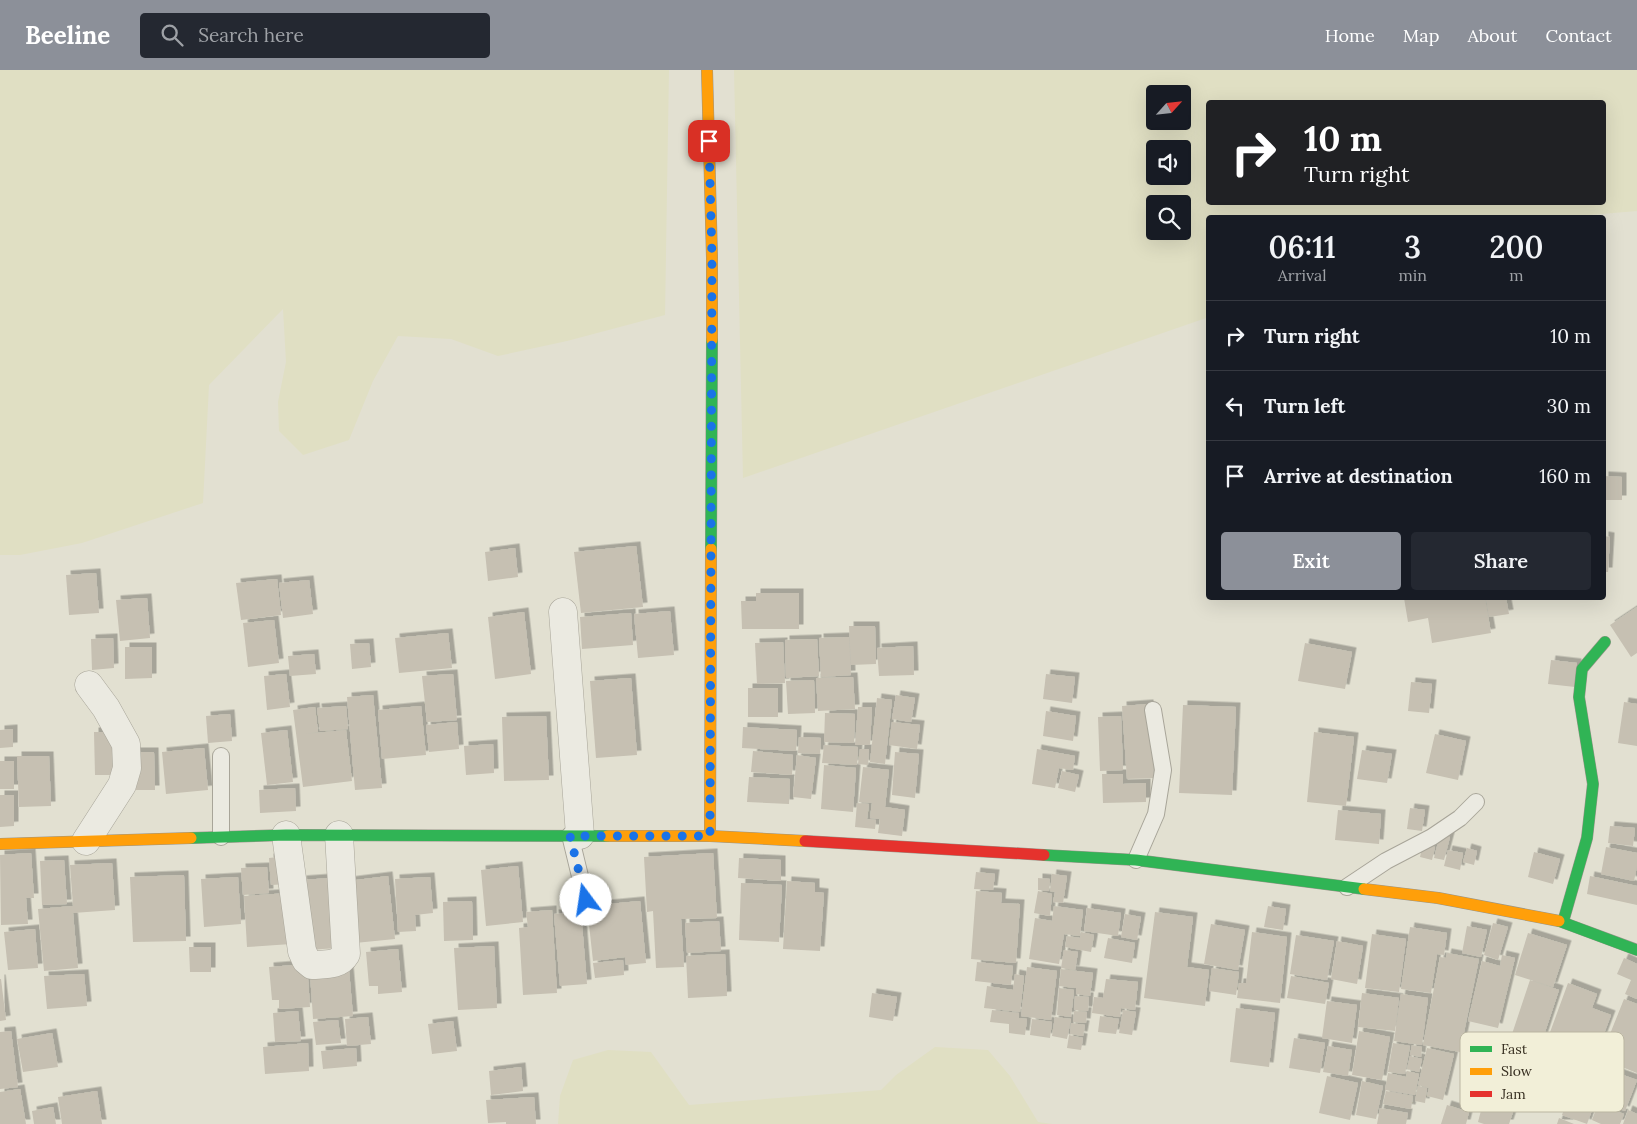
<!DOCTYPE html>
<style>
:root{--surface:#171b24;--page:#242831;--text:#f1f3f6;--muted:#9ea1a6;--line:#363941;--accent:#8c9099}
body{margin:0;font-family:Lora,serif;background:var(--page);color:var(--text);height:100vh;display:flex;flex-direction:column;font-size:19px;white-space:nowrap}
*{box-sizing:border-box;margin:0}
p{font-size:16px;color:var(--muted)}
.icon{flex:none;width:28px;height:28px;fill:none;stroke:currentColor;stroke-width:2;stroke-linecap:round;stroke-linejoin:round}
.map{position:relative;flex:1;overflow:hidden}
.side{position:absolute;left:1206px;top:145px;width:400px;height:385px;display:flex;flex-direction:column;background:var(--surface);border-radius:5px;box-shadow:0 5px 20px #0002}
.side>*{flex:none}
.guide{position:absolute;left:1206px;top:30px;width:400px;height:105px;border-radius:5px;box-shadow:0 5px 20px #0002;background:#202124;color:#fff;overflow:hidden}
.needle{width:32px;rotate:63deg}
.fabs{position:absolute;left:1146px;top:15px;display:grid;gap:10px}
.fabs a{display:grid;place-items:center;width:45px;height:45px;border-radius:5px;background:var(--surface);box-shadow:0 5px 20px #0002;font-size:25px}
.pin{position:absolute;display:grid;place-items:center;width:42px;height:42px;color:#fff;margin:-21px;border-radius:10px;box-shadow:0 2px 8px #0006}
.me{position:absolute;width:55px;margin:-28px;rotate:346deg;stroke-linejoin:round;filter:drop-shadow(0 0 4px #0008)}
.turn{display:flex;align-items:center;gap:18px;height:105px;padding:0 15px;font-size:22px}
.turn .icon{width:65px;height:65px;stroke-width:2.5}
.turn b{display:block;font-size:35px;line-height:42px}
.eta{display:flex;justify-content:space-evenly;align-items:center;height:85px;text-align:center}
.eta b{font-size:30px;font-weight:600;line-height:35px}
.action{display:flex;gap:10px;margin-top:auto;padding:10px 15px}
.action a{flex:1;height:58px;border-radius:5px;background:var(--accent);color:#fff;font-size:20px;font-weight:600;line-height:58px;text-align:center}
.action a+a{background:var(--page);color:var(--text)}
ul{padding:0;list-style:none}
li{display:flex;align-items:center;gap:15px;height:70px;padding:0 15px;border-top:1px solid var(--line)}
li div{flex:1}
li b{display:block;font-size:19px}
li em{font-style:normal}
header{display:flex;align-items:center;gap:30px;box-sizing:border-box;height:70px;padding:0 25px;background:var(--accent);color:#fff}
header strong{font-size:24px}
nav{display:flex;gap:28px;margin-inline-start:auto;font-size:18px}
.search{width:350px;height:45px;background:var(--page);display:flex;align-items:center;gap:12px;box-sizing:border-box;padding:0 18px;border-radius:5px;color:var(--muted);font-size:19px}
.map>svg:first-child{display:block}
</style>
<header>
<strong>Beeline</strong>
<div class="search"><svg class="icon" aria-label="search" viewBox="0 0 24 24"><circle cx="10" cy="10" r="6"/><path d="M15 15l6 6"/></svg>Search here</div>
<nav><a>Home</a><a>Map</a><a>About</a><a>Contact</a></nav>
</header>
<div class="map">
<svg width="1637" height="1054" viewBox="0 0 1637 1054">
<defs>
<filter id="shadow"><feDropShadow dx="4.5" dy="-4.5" stdDeviation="0" flood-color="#0004"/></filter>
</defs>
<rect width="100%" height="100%" fill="#e2e0d1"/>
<!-- farmland -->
<g fill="#e0dfc3" fill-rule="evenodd">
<path d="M0,0H669L665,245L567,271L498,286L451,269L398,266L373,311L349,370L303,385L279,361L278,332L286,292L283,239L209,315L203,433L82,473L20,485H0Z"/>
<path d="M734,0H1637V141L1554,148H1209V247L743,408ZM1155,24H1182V51H1155ZM1209,32H1604V132H1209ZM1155,79H1182V106H1155ZM1155,134H1182V161H1155Z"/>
<path d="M935,977L988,980L1010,1006L1038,1052L1052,1054H558L560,1026L573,990L608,980L651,982L689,1035L881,1020L896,1005Z"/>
</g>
<!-- building -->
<g fill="#c6c0b2" filter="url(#shadow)">
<path d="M1604,406L1622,407V430H1604Z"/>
<path d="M1604,466L1610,467L1608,502H1604Z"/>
<path d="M636,476L643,537L581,543L574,482Z"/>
<path d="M515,478L518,507L488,511L485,482Z"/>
<path d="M96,503L99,543L69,545L66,505Z"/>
<path d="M277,509L281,545L241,550L236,513Z"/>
<path d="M309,510L313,544L283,548L279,513Z"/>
<path d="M756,523H799V559H742L741,531H756Z"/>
<path d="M147,528L150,568L120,571L116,530Z"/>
<path d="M1404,528H1485L1491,563L1432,573L1428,548L1408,552Z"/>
<path d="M1486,528H1506L1509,544L1489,547Z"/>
<path d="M1637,537V583L1631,587L1610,555Z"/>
<path d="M670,541L674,585L638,588L634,544Z"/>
<path d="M524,542L531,604L495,609L488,547Z"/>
<path d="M631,543L633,575L582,579L580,547Z"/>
<path d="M274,550L279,593L248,597L243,553Z"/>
<path d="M849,556H875L876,594L851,595Z"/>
<path d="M448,563L452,598L399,603L395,568Z"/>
<path d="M849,567L851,605L821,607L819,568Z"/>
<path d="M113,568L114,598L92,600L91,569Z"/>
<path d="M817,569L819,606L786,608L785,570Z"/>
<path d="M783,572L785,613L757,614L755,573Z"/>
<path d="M369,573L371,597L352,599L350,574Z"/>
<path d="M1305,573L1352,582L1345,619L1298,611Z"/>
<path d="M913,576L914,605L879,606L877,578Z"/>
<path d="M125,577H152V608L125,609Z"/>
<path d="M314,584L316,604L290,606L288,586Z"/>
<path d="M1551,590L1577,593L1575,617L1548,614Z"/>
<path d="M286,604L290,637L267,640L264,606Z"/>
<path d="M453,604L457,650L427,652L422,606Z"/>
<path d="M1046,604L1075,607L1072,633L1043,629Z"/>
<path d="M853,607L855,639L818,641L816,608Z"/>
<path d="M631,608L637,685L596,688L590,611Z"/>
<path d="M814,610L815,643L788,644L786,611Z"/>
<path d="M1411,612L1432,614L1429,643L1408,641Z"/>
<rect x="748" y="618" width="30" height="29"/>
<path d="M373,625L382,718L355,720L347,627Z"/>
<path d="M896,625L915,628L911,652L892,649Z"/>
<path d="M877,628L892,630L885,694L870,692Z"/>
<path d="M1624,632L1637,634V676L1618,673Z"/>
<path d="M1149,634L1154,708L1127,709L1122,636Z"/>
<path d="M1183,635L1236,637L1232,725L1179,723Z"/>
<path d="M346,636L348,659L320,661L317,638Z"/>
<path d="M421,636L426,685L382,689L378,640Z"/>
<path d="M315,637L318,662L305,664L346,660L352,711L303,717L293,640Z"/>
<path d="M858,637H872L870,675H855Z"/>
<path d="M1046,641L1076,646L1073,671L1043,666Z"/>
<path d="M825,643L855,644L854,673L824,672Z"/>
<path d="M230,644L232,671L208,673L206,646Z"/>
<path d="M546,646L549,710L504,711L502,647Z"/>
<path d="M1121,646L1123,700L1100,701L1098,647Z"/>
<path d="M457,652L459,679L429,682L426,655Z"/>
<path d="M892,652L920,655L917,679L889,675Z"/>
<path d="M743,657L797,660L796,681L742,678Z"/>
<path d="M13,659V677L0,678V660Z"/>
<path d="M287,660L293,712L267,715L261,663Z"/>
<path d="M94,662H116L117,705H95Z"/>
<path d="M1314,662L1354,667L1346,736L1307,732Z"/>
<path d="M1435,664L1466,671L1458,710L1426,703Z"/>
<path d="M799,667L821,668L820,684L798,683Z"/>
<path d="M493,674L494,703L466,705L464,676Z"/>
<path d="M824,675L858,677L857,695L822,693Z"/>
<path d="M204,678L208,720L166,724L162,682Z"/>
<path d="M860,679H869L868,695L858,694Z"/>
<path d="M1037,679L1075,686L1073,700L1059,698L1055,718L1032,714Z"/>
<path d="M1362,680L1392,684L1387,713L1357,709Z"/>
<path d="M753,681L793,685L792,705L751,702Z"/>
<path d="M134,682H154L155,720H136Z"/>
<path d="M895,682L919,684L915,728L892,725Z"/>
<path d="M797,685L816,688L811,729L793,727Z"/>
<path d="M17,686H49L51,736L19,737Z"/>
<rect x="0" y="691" width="14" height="28"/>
<path d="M824,695L856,698L853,742L821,739Z"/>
<path d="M863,697L889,700L885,737L905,740L902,766L878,763L880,749L870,748L872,733L859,732Z"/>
<path d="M1062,701L1079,705L1075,722L1058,718Z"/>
<path d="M1102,704H1123V714L1146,713V732L1103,733Z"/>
<path d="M749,707L790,709L789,734L747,732Z"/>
<path d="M295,718L296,741L260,743L259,720Z"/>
<path d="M0,725H14V756L0,757Z"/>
<path d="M857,733L869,734L867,749L876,750L875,759L855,757Z"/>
<path d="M1410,738L1425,740L1422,761L1407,759Z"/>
<path d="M1338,740L1381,744L1379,774L1335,770Z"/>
<path d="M1610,756L1635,758L1633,776L1608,773Z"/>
<path d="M1440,765L1450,767L1444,790L1434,788Z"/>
<path d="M1423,774L1435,777L1432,790L1420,787Z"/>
<path d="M1606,777L1637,783V796L1634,811L1601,804Z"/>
<path d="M1467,778L1477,781L1474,795L1463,792Z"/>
<path d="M1448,780L1463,783L1460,800L1444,796Z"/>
<path d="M1534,782L1560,789L1553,814L1528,807Z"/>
<path d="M31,783L34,828H26L28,854L1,855L0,785Z"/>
<path d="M713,783L717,848L681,849L684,897L656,898L653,841L647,842L644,787Z"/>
<path d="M287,786L289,814L271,815L269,788Z"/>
<path d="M739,788L781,790V811L738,808Z"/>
<path d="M64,790L67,834L42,835L40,791Z"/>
<path d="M112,793L115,840L73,843L78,898L44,901L38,839L73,836L70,795Z"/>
<path d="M518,796L523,852L486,856L481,800Z"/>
<path d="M267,797L269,823L243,825L241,798Z"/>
<path d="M976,802L995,804L993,820L974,819Z"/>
<path d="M1052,804L1067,806L1063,833L1053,832L1055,822L1050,821Z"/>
<path d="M184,805L186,871L133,872L130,807Z"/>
<path d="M388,806L395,869L355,873L348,811Z"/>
<path d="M1590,806L1637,816V835L1587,824Z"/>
<path d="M238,807L241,854L204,857L201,809Z"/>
<path d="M430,807L433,843L415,845L416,861L398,862L395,809Z"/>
<path d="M330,808L337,878L309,880L302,810Z"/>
<path d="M1038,808L1050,809L1049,821L1038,820Z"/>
<path d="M787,811L815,813V822L824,823L820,881L783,879Z"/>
<path d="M741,813L782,815L779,872L739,870Z"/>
<path d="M976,821L1002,823L1001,833L1020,834L1016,893L971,889Z"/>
<path d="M1038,821L1052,824L1050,846L1034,843Z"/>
<path d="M289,823L291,874L247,877L244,826Z"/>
<path d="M472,831L473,870L444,871L443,832Z"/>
<path d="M640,831L646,893L626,895L625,887L593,891L587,836Z"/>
<path d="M1054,836L1083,840L1080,866L1064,864L1059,894L1029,889L1035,848L1052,851Z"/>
<path d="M1268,836L1286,839L1283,860L1264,857Z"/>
<path d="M1087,838L1121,843L1118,866L1084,861Z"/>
<path d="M552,840L557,923L523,925L519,858L528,857L526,842Z"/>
<path d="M581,842L587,914L560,916L554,844Z"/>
<path d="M1155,842L1193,847L1187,897L1209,900L1205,936L1144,928Z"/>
<path d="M1125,844L1141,847L1137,870L1121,867Z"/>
<path d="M719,851L721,881L687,883L685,853Z"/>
<path d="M1493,853L1508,857L1498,890L1484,885Z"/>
<path d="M1211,854L1245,860L1238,900L1204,894Z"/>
<path d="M1467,856L1487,860L1481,887L1462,883Z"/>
<path d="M1410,857L1447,863L1444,885L1437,884L1431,923L1401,919Z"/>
<path d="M35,859L38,898L8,900L4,862Z"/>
<path d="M1081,862L1094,865L1091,882L1065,877L1067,866L1080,868Z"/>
<path d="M1252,862L1287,867L1280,933L1237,928L1239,913H1246Z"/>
<path d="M1528,863L1567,875L1553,917L1515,905Z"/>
<path d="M1372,864L1406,869L1399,922L1365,918Z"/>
<path d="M1296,865L1334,871L1327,910L1290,904Z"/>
<path d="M1108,868L1135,873L1132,893L1104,888Z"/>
<path d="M1337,871L1363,876L1357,914L1331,909Z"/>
<path d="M494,876L497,938L458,940L454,878Z"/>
<path d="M189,877H211V902H190Z"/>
<path d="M398,879L402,922L378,924V916H369L366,882Z"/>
<path d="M1064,880L1078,882L1075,900L1061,898Z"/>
<path d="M1447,883L1479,889L1460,982L1423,975L1440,887L1446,888Z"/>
<path d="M725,884L727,926L688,928L686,886Z"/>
<path d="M1502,885L1515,888L1498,958L1468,951L1482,891L1500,896Z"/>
<path d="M1624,888L1637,894V929L1625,924L1631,910L1617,904Z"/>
<path d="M623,890L624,905L595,908L593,893Z"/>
<path d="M977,892L1013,896L1011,915L975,911Z"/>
<path d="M307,894L310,937L279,939V930H272L269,897Z"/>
<path d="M1027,897L1057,901L1051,950L1021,946Z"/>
<path d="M1212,898L1239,902L1236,925L1209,921Z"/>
<path d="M1061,899L1093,903L1090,926L1076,924V918L1059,916Z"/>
<path d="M349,900L353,946L313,949L310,902Z"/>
<path d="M84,904L87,936L47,939L44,906Z"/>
<path d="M1015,904L1024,906L1020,942L984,938L987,916L1013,920Z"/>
<path d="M1291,906L1329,913L1325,934L1287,928Z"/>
<path d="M0,909H1L6,950L0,951Z"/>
<path d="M1106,909L1138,912L1135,940L1121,938L1120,947L1092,943L1094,927L1103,928Z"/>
<path d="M1530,910L1559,920L1539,980L1510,970Z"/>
<path d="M1568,913L1597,924L1592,938L1611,945L1599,977L1582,970L1576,987L1545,976Z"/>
<path d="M1059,918L1074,920L1071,947L1057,945Z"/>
<path d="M872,923L897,927L893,951L869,947Z"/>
<path d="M1362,923L1399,928L1395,961L1358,957Z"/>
<path d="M1401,924L1428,928L1422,975L1394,971Z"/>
<path d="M1075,926L1089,927L1088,941L1074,940Z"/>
<path d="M1624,929L1637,934V1003L1607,991L1610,982L1604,979Z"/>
<path d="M1327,931L1357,935L1352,973L1322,968Z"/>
<path d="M1236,938L1275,943L1269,997L1230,992Z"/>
<path d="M992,940L1019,943V948L1027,949L1025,965L1009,963V954L990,952Z"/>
<path d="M1123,940L1136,942L1132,965L1119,963Z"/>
<path d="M298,941L301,971L275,972L273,943Z"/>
<path d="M1074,941L1087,942L1086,953L1073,952Z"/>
<path d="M1100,946L1119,949L1116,964L1098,962Z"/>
<path d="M368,947L371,974L347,976L345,949Z"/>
<path d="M1055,947L1071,949L1067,969L1052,966Z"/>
<path d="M1032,949L1052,952L1050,968L1030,965Z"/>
<path d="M338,950L341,973L316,975L313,952Z"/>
<path d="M453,951L457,981L432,984L428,954Z"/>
<path d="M1071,953L1085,955L1083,966L1070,964Z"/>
<path d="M11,961L18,1017L0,1019V962Z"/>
<path d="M1359,961L1390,967L1382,1010L1352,1005Z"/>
<path d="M52,963L58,997L23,1002L17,969Z"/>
<path d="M1069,965L1083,968L1081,980L1067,978Z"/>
<path d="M1294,968L1325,973L1320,1003L1289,998Z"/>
<path d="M308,973L309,1001L265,1004L263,977Z"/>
<path d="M1393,973L1410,976L1405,1004L1388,1002Z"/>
<path d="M1412,975L1422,977L1421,987L1410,985Z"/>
<path d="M1328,976L1352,980L1348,1006L1323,1002Z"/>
<path d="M356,978L357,996L323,999L321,981Z"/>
<path d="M1427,978L1454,984L1443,1030L1427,1026L1429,1018L1418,1015Z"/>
<path d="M1410,986L1422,989L1419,1002L1407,999Z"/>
<path d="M521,997L523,1021L491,1025L489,1001Z"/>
<path d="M1578,1000L1603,1009L1587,1054L1562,1045Z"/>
<path d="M1407,1001L1419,1004L1415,1025L1385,1020L1388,1003L1406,1007Z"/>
<path d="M1612,1001L1637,1010L1625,1041L1600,1032Z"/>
<path d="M1327,1006L1358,1013L1350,1050L1319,1043Z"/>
<path d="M1362,1011L1383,1016L1376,1049L1356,1045Z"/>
<path d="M1418,1016L1427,1018L1425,1033L1415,1031Z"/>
<path d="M20,1019L26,1054H0V1022Z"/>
<path d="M97,1021L102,1054H62L58,1027Z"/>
<path d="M1386,1021L1413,1026L1411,1039L1383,1034Z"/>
<path d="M1519,1022L1532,1027L1527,1042L1513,1037Z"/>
<path d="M534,1027L536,1054H506V1052L488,1053L486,1030Z"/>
<path d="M1483,1033L1513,1042L1509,1054H1484L1478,1052Z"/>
<path d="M1598,1034L1624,1044L1620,1054H1601L1592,1050Z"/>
<path d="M1447,1035L1469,1042L1466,1054H1441Z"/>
<path d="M53,1037L56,1054H34L32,1041Z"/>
<path d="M1380,1038L1408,1043L1406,1054H1377Z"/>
<path d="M1628,1040L1637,1044V1054H1623Z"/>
<path d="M1559,1048L1574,1054H1557Z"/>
</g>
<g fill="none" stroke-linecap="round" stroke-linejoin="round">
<defs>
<g id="lane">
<path d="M221,686V767"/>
<path d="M570,765L586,831"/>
<path d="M1136,790L1156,744L1163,700L1153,640"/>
<path d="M1347,817L1386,791L1432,767L1460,748L1476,732"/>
</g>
<g id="street">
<path d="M563,542L580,765"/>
<path d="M286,765L302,881L306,890L312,895C325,894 339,896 346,884L339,765"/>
<path d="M86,771L122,715L127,698L126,674L106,638L89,615"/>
</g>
<g id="fast">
<path d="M711,479L712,270"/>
<path d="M191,768L286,765L607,766"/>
<path d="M1044,785L1136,790L1364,819"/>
<path d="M1559,851L1637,880"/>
<path d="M1563,852L1587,768L1593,714L1579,627L1582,599L1605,572"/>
</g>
<g id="slow">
<path d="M707,0L712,188V270"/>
<path d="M607,766H710L805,771"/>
<path d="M710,766L711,479"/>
<path d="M0,774L191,768"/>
<path d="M1364,819L1438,828L1559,851"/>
</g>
<path id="jam" d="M805,771L1044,785"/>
</defs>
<!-- lane casing -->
<use href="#lane" stroke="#a8a599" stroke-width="18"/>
<!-- street casing -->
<use href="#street" stroke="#a8a599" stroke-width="29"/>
<!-- fast casing -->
<use href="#fast" stroke="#989489" stroke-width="12"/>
<!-- slow casing -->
<use href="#slow" stroke="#989489" stroke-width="12"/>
<!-- jam casing -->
<use href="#jam" stroke="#989489" stroke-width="12"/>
<!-- lane -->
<use href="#lane" stroke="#ebeae1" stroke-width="16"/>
<!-- street -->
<use href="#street" stroke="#ebeae1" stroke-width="28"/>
<!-- fast -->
<use href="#fast" stroke="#30b455" stroke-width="11"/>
<!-- slow -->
<use href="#slow" stroke="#ff9f0a" stroke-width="11"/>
<!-- jam -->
<use href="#jam" stroke="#e5322d" stroke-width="11"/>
</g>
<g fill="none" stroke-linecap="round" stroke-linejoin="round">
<!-- route -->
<path stroke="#1a73e8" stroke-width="9" stroke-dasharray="0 16.2" d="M586,830L570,766H710L712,188L709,71"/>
</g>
<!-- legend -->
<rect x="1460" y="962" width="164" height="80" rx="8" fill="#f2efd8" stroke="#bab5a1" stroke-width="1"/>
<rect x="1470" y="976" width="22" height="6" fill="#30b455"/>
<rect x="1470" y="998" width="22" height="7" fill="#ff9f0a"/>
<rect x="1470" y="1021" width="22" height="6" fill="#e5322d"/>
<g font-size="14" fill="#372f21">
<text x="1501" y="984">Fast</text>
<text x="1501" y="1006">Slow</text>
<text x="1501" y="1029">Jam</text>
</g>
</svg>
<div class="fabs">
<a><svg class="needle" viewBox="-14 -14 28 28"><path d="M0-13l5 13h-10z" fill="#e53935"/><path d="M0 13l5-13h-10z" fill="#9ea1a6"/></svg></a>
<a><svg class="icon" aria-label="sound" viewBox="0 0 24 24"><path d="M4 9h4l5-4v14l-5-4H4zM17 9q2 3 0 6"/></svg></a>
<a><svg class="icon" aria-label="search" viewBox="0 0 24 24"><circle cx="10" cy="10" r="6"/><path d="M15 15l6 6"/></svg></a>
</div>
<div class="pin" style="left:709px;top:71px;background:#d93025"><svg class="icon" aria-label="arrive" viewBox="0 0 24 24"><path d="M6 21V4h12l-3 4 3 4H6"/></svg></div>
<svg class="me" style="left:586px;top:830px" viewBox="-20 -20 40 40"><circle r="19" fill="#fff"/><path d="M0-13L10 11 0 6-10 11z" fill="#1a73e8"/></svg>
<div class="guide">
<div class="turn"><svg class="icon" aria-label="right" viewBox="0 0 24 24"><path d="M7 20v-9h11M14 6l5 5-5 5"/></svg><div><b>10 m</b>Turn right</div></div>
</div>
<section class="side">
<div class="eta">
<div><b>06:11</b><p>Arrival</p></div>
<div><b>3</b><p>min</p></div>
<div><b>200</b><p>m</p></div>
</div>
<ul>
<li><svg class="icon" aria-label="right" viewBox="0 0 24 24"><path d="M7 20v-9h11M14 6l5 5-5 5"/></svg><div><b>Turn right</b></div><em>10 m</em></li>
<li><svg class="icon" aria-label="left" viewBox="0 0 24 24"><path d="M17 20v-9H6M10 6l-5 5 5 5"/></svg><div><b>Turn left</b></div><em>30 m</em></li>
<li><svg class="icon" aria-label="arrive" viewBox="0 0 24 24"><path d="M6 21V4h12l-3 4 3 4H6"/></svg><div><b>Arrive at destination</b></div><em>160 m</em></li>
</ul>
<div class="action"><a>Exit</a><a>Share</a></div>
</section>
</div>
